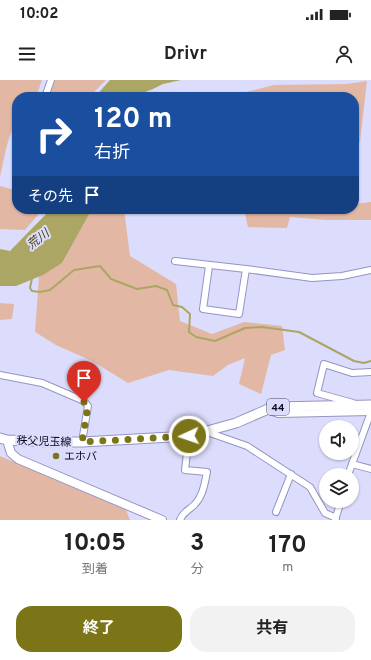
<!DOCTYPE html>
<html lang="ja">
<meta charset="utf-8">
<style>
:root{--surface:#fff;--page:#f2f2f2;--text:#222;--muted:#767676;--accent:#7c7518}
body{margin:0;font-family:Overpass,"Noto Sans JP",sans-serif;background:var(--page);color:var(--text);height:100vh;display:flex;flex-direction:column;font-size:15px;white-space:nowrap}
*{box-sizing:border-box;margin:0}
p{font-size:13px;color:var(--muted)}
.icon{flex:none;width:22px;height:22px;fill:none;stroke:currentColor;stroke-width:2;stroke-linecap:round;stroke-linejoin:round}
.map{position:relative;height:440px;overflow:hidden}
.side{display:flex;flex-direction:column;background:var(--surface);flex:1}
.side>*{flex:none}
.hud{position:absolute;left:12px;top:12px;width:347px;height:122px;border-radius:16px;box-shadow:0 1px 3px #0004;background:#1a4fa0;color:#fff;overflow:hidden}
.controls{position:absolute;left:319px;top:340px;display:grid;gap:8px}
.controls a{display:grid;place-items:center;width:40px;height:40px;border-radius:50%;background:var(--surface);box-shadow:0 1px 3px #0004;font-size:20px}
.pin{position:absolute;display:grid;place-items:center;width:34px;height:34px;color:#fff;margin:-41px -17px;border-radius:50% 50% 50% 0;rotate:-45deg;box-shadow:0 0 4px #0007}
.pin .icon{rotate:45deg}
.me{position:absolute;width:44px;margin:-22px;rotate:267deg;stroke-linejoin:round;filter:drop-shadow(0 0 3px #0008)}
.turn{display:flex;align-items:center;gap:14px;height:84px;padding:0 16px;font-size:18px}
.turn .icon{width:52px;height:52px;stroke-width:2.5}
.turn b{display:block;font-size:28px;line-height:34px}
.then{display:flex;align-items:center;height:38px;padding:0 16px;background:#0003;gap:8px;font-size:15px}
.eta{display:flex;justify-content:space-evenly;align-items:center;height:68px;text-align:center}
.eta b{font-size:24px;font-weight:700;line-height:28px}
.cta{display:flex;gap:8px;margin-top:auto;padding:8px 16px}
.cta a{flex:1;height:46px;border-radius:16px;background:var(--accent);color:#fff;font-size:16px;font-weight:700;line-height:46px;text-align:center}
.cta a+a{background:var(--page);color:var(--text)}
.status{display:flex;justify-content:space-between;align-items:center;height:28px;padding:0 20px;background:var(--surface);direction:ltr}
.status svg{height:11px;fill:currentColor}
header{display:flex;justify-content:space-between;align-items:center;height:52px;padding:0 16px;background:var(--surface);font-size:18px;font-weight:700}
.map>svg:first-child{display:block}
</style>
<div class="status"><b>10:02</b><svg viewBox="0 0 49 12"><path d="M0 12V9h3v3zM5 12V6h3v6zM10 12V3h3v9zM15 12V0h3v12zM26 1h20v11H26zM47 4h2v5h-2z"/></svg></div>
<header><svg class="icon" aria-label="menu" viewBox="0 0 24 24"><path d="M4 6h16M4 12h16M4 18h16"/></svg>Drivr<svg class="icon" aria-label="person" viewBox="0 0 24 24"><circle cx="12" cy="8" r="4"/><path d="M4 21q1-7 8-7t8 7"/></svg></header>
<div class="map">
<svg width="371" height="440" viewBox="0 0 371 440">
<rect width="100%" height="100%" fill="#dcdcfc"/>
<!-- green -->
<g fill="#e2b8a5">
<path d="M0,0H42L36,17H17V43C7,54 4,82 0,97Z"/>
<path d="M55,0H106L89,17H48Z"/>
<path d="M367,1L360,62L354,66V17H226L274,5L347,4Z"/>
<path d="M17,102V129H43L25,150L0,149V106L15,110Z"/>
<path d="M371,122V140H326L290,137L287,148L248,147L244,129H354V124Z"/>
<path d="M92,129H124L130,176L176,204L180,241L212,254L244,242L282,246L285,270L271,275L261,314L239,304L245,278L228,285L213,296L169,290L128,303L92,281L56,265L35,252L39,196L62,183Z"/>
<path d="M0,223L14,224L12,239L0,240Z"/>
<path d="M0,376L126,430L130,440H0Z"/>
</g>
<!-- water -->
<g fill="#aba663">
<path d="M110,0H181L163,4L153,9L132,17H95Z"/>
<path d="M51,129H92L62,183L43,195L16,206H0V169L10,171Z"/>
</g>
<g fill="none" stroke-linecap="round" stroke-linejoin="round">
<!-- stream -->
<path stroke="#aba663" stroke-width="2" d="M32,198L30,208L32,211L40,212L50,210L74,190L100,186L111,199L137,209L156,206L167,210L173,225L182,227L190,234L189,252L196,257L215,261L245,248L262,247L299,252L354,281L364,283L371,281"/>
<defs>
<g id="street">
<path d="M45,17L51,0"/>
<path d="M175,181L246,189L312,198L342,196L371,190"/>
<path d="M209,186L203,229L239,234L246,189"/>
<path d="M0,295L42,303L84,321L88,326L82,362"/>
<path d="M353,323L317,313L324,284L352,293L371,292"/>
<path d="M267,330L278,334L371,332"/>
<path d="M207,352L247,366L310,407L325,433L336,438"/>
<path d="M352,384L371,389"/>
<path d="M348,395L371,332"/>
<path d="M276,432L291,394"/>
<path d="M180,440C184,430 189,431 195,424C203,416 205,402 207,392L185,390L189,356"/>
<path d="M335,440L341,421"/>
</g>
<path id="secondary" d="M7,360L11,373L18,379L162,440"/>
<path id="primary" d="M0,358L7,360L50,362H82L189,356L236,343L273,327L371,325"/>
</defs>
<!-- street casing -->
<use href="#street" stroke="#9494c6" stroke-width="8"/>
<!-- secondary casing -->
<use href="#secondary" stroke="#9494c6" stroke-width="10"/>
<!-- primary casing -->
<use href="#primary" stroke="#9494c6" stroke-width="11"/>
<!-- street -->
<use href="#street" stroke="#fff" stroke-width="6"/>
<!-- secondary -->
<use href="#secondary" stroke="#fff" stroke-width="8"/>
<!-- primary -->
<use href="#primary" stroke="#fff" stroke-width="9"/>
</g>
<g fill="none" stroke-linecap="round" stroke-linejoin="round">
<!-- route -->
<path stroke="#7c7518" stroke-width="7" stroke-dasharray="0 12.6" d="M84,322L88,326L82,362L189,356"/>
</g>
<!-- markers -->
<circle fill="#7c7518" stroke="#dcdcfc" stroke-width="1.5" cx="56" cy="376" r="4"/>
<g text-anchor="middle" stroke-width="4" stroke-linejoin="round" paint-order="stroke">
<!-- shield labels -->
<rect fill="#dcdcfc" stroke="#49485e" stroke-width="1" x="267" y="319" width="22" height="16" rx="3"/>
<g font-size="10" font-weight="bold" fill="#0a091a">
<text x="278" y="331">44</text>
</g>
<!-- street labels -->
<g font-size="11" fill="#0a091a" stroke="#dcdcfc">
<text transform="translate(44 361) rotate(2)" y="4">秩父児玉線</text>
</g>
<!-- poi labels -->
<g font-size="11" fill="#0a091a" stroke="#dcdcfc" text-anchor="start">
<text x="64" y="380">エホバ</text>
</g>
<!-- water labels -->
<g font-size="12" font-style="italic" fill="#48430f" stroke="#dcdcfc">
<text transform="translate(38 159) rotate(-38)" y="4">荒川</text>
</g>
</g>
</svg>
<div class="controls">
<a><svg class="icon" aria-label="sound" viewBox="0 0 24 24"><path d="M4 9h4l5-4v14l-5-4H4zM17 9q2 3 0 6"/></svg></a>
<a><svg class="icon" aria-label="layers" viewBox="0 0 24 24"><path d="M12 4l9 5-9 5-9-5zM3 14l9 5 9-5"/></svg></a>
</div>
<div class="pin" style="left:84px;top:322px;background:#d93025"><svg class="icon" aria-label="arrive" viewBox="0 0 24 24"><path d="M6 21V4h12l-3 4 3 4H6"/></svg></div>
<svg class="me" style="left:189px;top:356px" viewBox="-20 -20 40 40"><circle r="17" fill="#7c7518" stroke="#fff" stroke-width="3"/><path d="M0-11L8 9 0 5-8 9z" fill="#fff"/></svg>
<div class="hud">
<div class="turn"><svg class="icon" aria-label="right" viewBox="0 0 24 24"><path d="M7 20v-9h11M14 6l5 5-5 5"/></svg><div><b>120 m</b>右折</div></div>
<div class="then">その先<svg class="icon" aria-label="arrive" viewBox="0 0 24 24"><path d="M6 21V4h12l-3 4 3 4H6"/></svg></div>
</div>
</div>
<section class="side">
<div class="eta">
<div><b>10:05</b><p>到着</p></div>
<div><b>3</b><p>分</p></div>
<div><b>170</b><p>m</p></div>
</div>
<div class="cta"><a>終了</a><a>共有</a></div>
</section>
